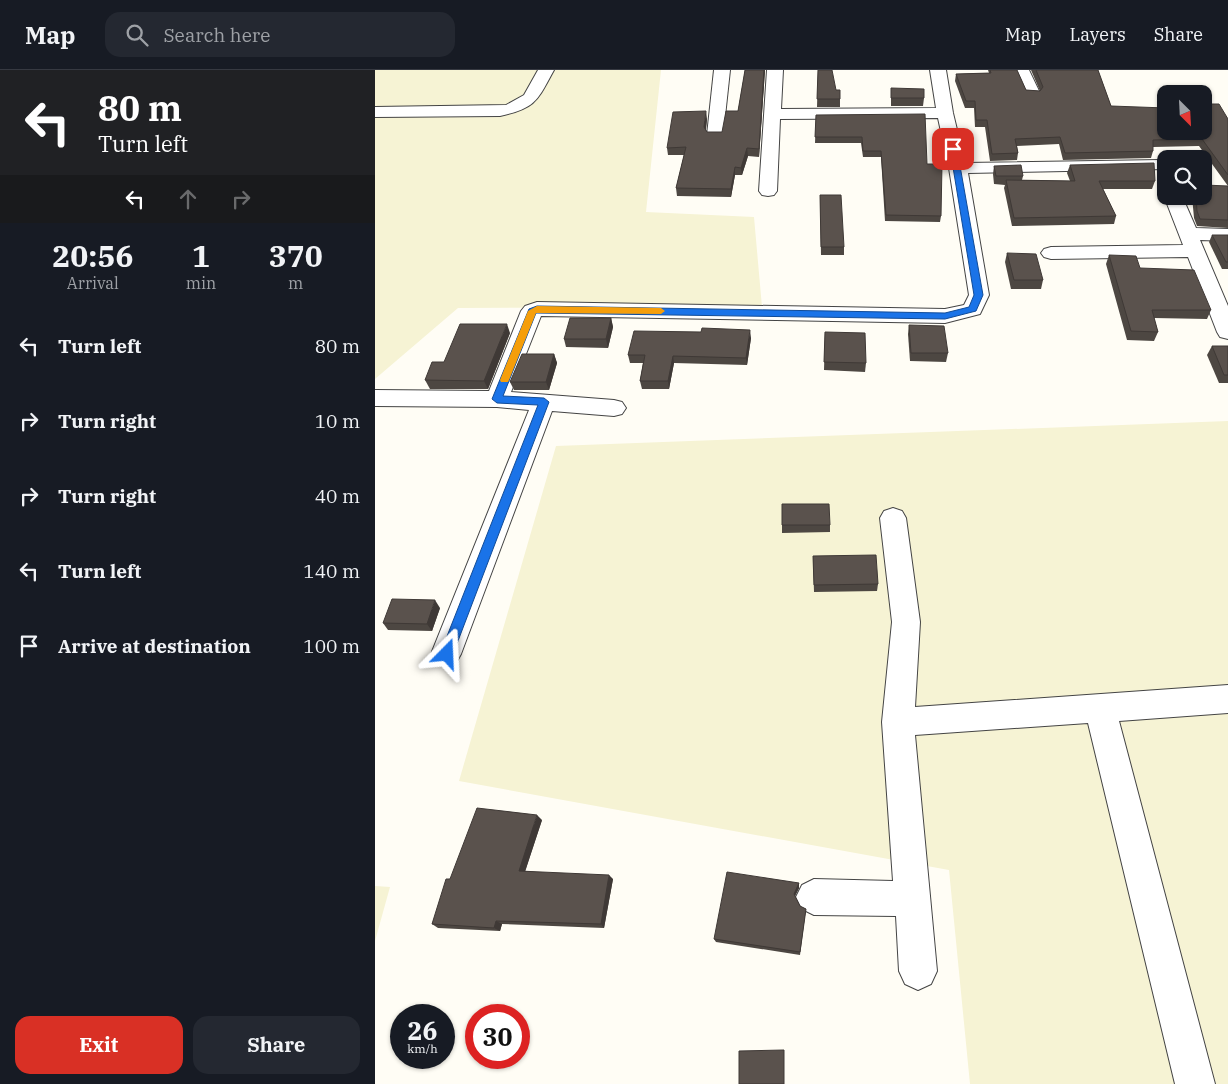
<!DOCTYPE html>
<style>
:root{--surface:#171b24;--page:#242831;--text:#f1f3f6;--muted:#9ea1a6;--line:#363941;--accent:#d93025}
body{margin:0;font-family:"IBM Plex Serif",serif;background:var(--page);color:var(--text);height:100vh;display:flex;flex-direction:column;font-size:19px;white-space:nowrap}
*{box-sizing:border-box;margin:0}
p{font-size:16px;color:var(--muted)}
.icon{flex:none;width:28px;height:28px;fill:none;stroke:currentColor;stroke-width:2;stroke-linecap:round;stroke-linejoin:round}
.map{position:relative;flex:1;overflow:hidden}
.side{display:flex;flex-direction:column;background:var(--surface);width:375px}
.side>*{flex:none}
.hud{background:#202124;color:#fff;overflow:hidden}
.needle{width:32px;rotate:156deg}
.tools{position:absolute;left:782px;top:15px;display:grid;gap:10px}
.tools a{display:grid;place-items:center;width:55px;height:55px;border-radius:10px;background:var(--surface);box-shadow:0 1px 4px #0004;font-size:25px}
.speed{position:absolute;left:15px;top:934px;display:flex;gap:10px;font-size:25px;font-weight:700;text-align:center}
.speed>*{display:grid;place-content:center;width:65px;height:65px;border-radius:50%;background:var(--surface);box-shadow:0 1px 4px #0004;line-height:1}
.speed small{font-size:12px;font-weight:400}
.speed .limit{border:8px solid #d22;background:#fff;color:#111}
.pin{position:absolute;display:grid;place-items:center;width:42px;height:42px;color:#fff;margin:-21px;border-radius:10px;box-shadow:0 2px 8px #0006}
.me{position:absolute;width:55px;margin:-28px;rotate:21deg;stroke-linejoin:round;filter:drop-shadow(0 0 4px #0008)}
.turn{display:flex;align-items:center;gap:18px;height:105px;padding:0 15px;font-size:22px}
.turn .icon{width:65px;height:65px;stroke-width:2.5}
.turn b{display:block;font-size:35px;line-height:42px}
.lanes{display:flex;align-items:center;height:48px;padding:0 15px;background:#0003;justify-content:center;gap:25px;direction:ltr}
.lanes .off{opacity:.35}
.eta{display:flex;justify-content:space-evenly;align-items:center;height:85px;text-align:center}
.eta b{font-size:30px;font-weight:800;line-height:35px}
.action{display:flex;gap:10px;margin-top:auto;padding:10px 15px}
.action a{flex:1;height:58px;border-radius:15px;background:var(--accent);color:#fff;font-size:20px;font-weight:800;line-height:58px;text-align:center}
.action a+a{background:var(--page);color:var(--text)}
ul{padding:0;list-style:none}
li{display:flex;align-items:center;gap:15px;height:75px;padding:0 15px}
li div{flex:1}
li b{display:block;font-size:19px}
li em{font-style:normal}
header{display:flex;align-items:center;gap:30px;box-sizing:border-box;height:70px;padding:0 25px;background:var(--surface);border-bottom:1px solid var(--line)}
header strong{font-size:24px}
nav{display:flex;gap:28px;margin-inline-start:auto;font-size:18px}
.search{width:350px;height:45px;background:var(--page);display:flex;align-items:center;gap:12px;box-sizing:border-box;padding:0 18px;border-radius:15px;color:var(--muted);font-size:19px}
main{display:flex;flex:1;min-height:0}
.map>svg:first-child{display:block}
</style>
<header>
<strong>Map</strong>
<div class="search"><svg class="icon" aria-label="search" viewBox="0 0 24 24"><circle cx="10" cy="10" r="6"/><path d="M15 15l6 6"/></svg>Search here</div>
<nav><a>Map</a><a>Layers</a><a>Share</a></nav>
</header>
<main>
<section class="side">
<div class="hud">
<div class="turn"><svg class="icon" aria-label="left" viewBox="0 0 24 24"><path d="M17 20v-9H6M10 6l-5 5 5 5"/></svg><div><b>80 m</b>Turn left</div></div>
<div class="lanes"><svg class="icon" aria-label="left" viewBox="0 0 24 24"><path d="M17 20v-9H6M10 6l-5 5 5 5"/></svg><svg class="icon off" aria-label="ahead" viewBox="0 0 24 24"><path d="M12 20V5M6 11l6-6 6 6"/></svg><svg class="icon off" aria-label="right" viewBox="0 0 24 24"><path d="M7 20v-9h11M14 6l5 5-5 5"/></svg></div>
</div>
<div class="eta">
<div><b>20:56</b><p>Arrival</p></div>
<div><b>1</b><p>min</p></div>
<div><b>370</b><p>m</p></div>
</div>
<ul>
<li><svg class="icon" aria-label="left" viewBox="0 0 24 24"><path d="M17 20v-9H6M10 6l-5 5 5 5"/></svg><div><b>Turn left</b></div><em>80 m</em></li>
<li><svg class="icon" aria-label="right" viewBox="0 0 24 24"><path d="M7 20v-9h11M14 6l5 5-5 5"/></svg><div><b>Turn right</b></div><em>10 m</em></li>
<li><svg class="icon" aria-label="right" viewBox="0 0 24 24"><path d="M7 20v-9h11M14 6l5 5-5 5"/></svg><div><b>Turn right</b></div><em>40 m</em></li>
<li><svg class="icon" aria-label="left" viewBox="0 0 24 24"><path d="M17 20v-9H6M10 6l-5 5 5 5"/></svg><div><b>Turn left</b></div><em>140 m</em></li>
<li><svg class="icon" aria-label="arrive" viewBox="0 0 24 24"><path d="M6 21V4h12l-3 4 3 4H6"/></svg><div><b>Arrive at destination</b></div><em>100 m</em></li>
</ul>
<div class="action"><a>Exit</a><a>Share</a></div>
</section>
<div class="map">
<svg width="853" height="1014" viewBox="0 0 853 1014">
<rect width="100%" height="100%" fill="#fffdf5"/>
<!-- farmland -->
<g fill="#f6f3d4">
<path d="M0,0H286L271,142L379,147L387,237L83,238L0,309Z"/>
<path d="M853,351V1014H595L574,800L84,711L181,376Z"/>
<path d="M0,816L15,817L0,871Z"/>
</g>
<g fill="none" stroke-linecap="round" stroke-linejoin="round">
<defs>
<g id="minor">
<path d="M163,0H179C162,31 161,38 125,46L0,47V37L131,35L149,25Z"/>
<path d="M339,0H355L348,65L346,69H334L332,65Z"/>
<path d="M392,0H408L406,39L561,38L555,0H571L578,43L590,93L786,90L791,91V99L593,103L614,225L605,244L570,253L166,246L136,322L239,330L247,332L251,338L247,344L239,346L177,341L86,584L81,593L71,597L61,593L56,584L154,340L122,337L0,336V320L114,321L146,241L150,236L162,232L570,239L589,235L594,225L574,98L563,48L405,49L402,121L399,125L393,126L387,125L384,121Z"/>
<path d="M638,0H654L665,23L663,26H651Z"/>
<path d="M791,123V126H807L821,158L853,159V171L825,170L853,236V269L845,267L842,262L813,187L676,189L669,187L666,183L669,179L676,177L808,175L789,126Z"/>
<path d="M518,438L527,441L531,448L545,552L540,637L853,615V643L744,651L840,1014H800L713,653L540,665L562,901L556,914L543,920L530,914L524,901L521,846L439,845L427,839L421,827L427,815L439,809L518,811L507,652L517,552L505,448L509,441Z"/>
</g>
</defs>
<!-- minor casing -->
<use href="#minor" stroke="#444" stroke-width="2"/>
<!-- minor -->
<use href="#minor" fill="#fff" fill-rule="evenodd"/>
</g>
<!-- wall -->
<g fill="#4d4742">
<path d="M370,0H390L384,87L373,86L367,105H360L356,127L302,126L301,118L309,85H293L292,78L332,49L331,60L332,62H347L363,41Z"/>
<path d="M443,0L461,20H465V37H442Z"/>
<path d="M613,0H642L651,20L665,21L656,0H723L736,36L853,49V158L822,156L819,148L817,126H829L853,116L824,76L778,77V81L776,88L688,90L684,74L642,76L643,83L642,90L615,91L610,57H600L599,38H590L580,11L581,4L614,3Z"/>
<path d="M516,18L549,28L548,36H516Z"/>
<path d="M441,45L552,94L566,146L565,152L510,151L506,87H488L486,73H440Z"/>
<path d="M695,95L780,111L777,119H728L741,146L739,154L637,156L629,118L630,115L619,114L618,104L619,96L648,106L647,110L695,111L692,103Z"/>
<path d="M445,125L469,177V185H446Z"/>
<path d="M837,165H853V199H847L834,172Z"/>
<path d="M632,183L668,210L666,219H636L630,192Z"/>
<path d="M734,185L765,198L836,240L832,249L779,248L783,262L779,271L752,270L731,194Z"/>
<path d="M236,248L238,257L233,278L191,277L189,269Z"/>
<path d="M534,255L573,283L571,292L535,291L533,264Z"/>
<path d="M450,262L491,293L490,302L449,300Z"/>
<path d="M135,263L113,319H55L50,310L69,292Z"/>
<path d="M376,268L372,295L299,293L294,319H267L265,311L268,293H255L253,285Z"/>
<path d="M837,276H853V313H844L832,285Z"/>
<path d="M179,284L182,293L174,320H139L135,312Z"/>
<path d="M407,434L455,455V462L407,463Z"/>
<path d="M438,486L503,514L502,521L439,522Z"/>
<path d="M65,538L57,561L13,560L8,553Z"/>
<path d="M167,750L150,801L238,809L229,858L127,854L125,861L63,858L57,854L75,809Z"/>
<path d="M424,813V818L420,826L425,836L431,839L425,885L341,872L339,869Z"/>
</g>
<!-- shaded-wall -->
<g fill="#3f3936">
<path d="M389,0H390L384,87V79Z"/>
<path d="M331,41L332,49L330,65L329,57Z"/>
<path d="M372,78L373,86L367,105L366,98Z"/>
<path d="M360,97V105L356,127V119Z"/>
<path d="M236,248L238,257L233,278L231,269Z"/>
<path d="M132,254L135,263L113,319L109,311Z"/>
<path d="M375,260L376,268L372,295L371,288Z"/>
<path d="M179,284L182,293L174,320L171,312Z"/>
<path d="M298,286L299,293L294,319L293,311Z"/>
<path d="M60,530L65,538L57,561L52,554Z"/>
<path d="M162,745L167,750L149,805L144,801Z"/>
<path d="M234,805L238,809L229,858L226,854Z"/>
<path d="M424,813V818L419,828V824Z"/>
<path d="M121,851L127,854L125,861L119,858Z"/>
</g>
<!-- building -->
<g fill="#5a524d" stroke="#3f3936">
<path d="M370,0H389L384,79L372,78L366,98L360,97L356,119L301,118L311,77L292,78L298,42L331,41L329,57L332,62H347L351,41H363Z"/>
<path d="M443,0H457L461,20H465V29H442Z"/>
<path d="M615,0H642L651,20L665,21L668,17L661,0H723L736,36L791,38V61H829V34H844L853,49V105L827,69L778,70V81L690,83L685,67L640,69L643,83L617,84L612,50H601L600,31H591L581,4L616,3Z"/>
<path d="M516,18L549,19V28H516Z"/>
<path d="M550,44L552,94H567L566,146L511,145L506,81H488L487,67H440L441,45Z"/>
<path d="M779,93L780,111H724L741,146L639,148L631,110L700,111L695,95Z"/>
<path d="M646,95L648,106H621L619,96Z"/>
<path d="M829,115L853,116V150L825,149L822,141L821,126H829Z"/>
<path d="M445,125H466L469,177H446Z"/>
<path d="M837,165H853V192H851Z"/>
<path d="M632,183L661,184L668,210H639Z"/>
<path d="M734,185L761,186L765,198L819,200L836,240H777L783,262L756,261Z"/>
<path d="M195,248H236L231,269H189Z"/>
<path d="M85,254H132L109,311L50,310L57,292H69Z"/>
<path d="M534,255L569,256L573,283H536Z"/>
<path d="M327,258L375,260L371,288L298,286L293,311H265L270,285H253L259,261L326,262Z"/>
<path d="M450,262L490,263L491,293L449,292Z"/>
<path d="M837,276H853V305H849Z"/>
<path d="M147,284H179L171,312H135Z"/>
<path d="M407,434H454L455,455H407Z"/>
<path d="M501,485L503,514L439,515L438,486Z"/>
<path d="M17,529L60,530L52,554L8,553Z"/>
<path d="M102,738L162,745L144,801L234,805L226,854L121,851L119,858L57,854L71,809H75Z"/>
<path d="M352,802L424,813L419,824L425,836L431,839L425,882L339,869Z"/>
<path d="M409,980V1014H364V981Z"/>
</g>
<!-- route -->
<path fill="#1a73e8" stroke="#114b97" d="M578,77L582,79L608,225L601,241L570,249L161,243L128,326L169,328L174,332L78,584L76,588L72,590L67,588L65,584L163,335L122,333L117,329L154,239L162,236L570,243L594,237L599,225L575,79Z"/>
<!-- slow -->
<path fill="#f59e0b" d="M162,236L286,238L290,241L286,244L161,243L134,310L133,312H126L125,310L153,241Z"/>
</svg>
<div class="tools">
<a><svg class="needle" viewBox="-14 -14 28 28"><path d="M0-13l5 13h-10z" fill="#e53935"/><path d="M0 13l5-13h-10z" fill="#9ea1a6"/></svg></a>
<a><svg class="icon" aria-label="search" viewBox="0 0 24 24"><circle cx="10" cy="10" r="6"/><path d="M15 15l6 6"/></svg></a>
</div>
<div class="speed"><div>26<small>km/h</small></div><div class="limit">30</div></div>
<div class="pin" style="left:578px;top:79px;background:#d93025"><svg class="icon" aria-label="arrive" viewBox="0 0 24 24"><path d="M6 21V4h12l-3 4 3 4H6"/></svg></div>
<svg class="me" style="left:72px;top:584px" viewBox="-20 -20 40 40"><path d="M0-17L14 15 0 8-14 15z" fill="#1a73e8" stroke="#fff" stroke-width="4"/></svg>
</div>
</main>
